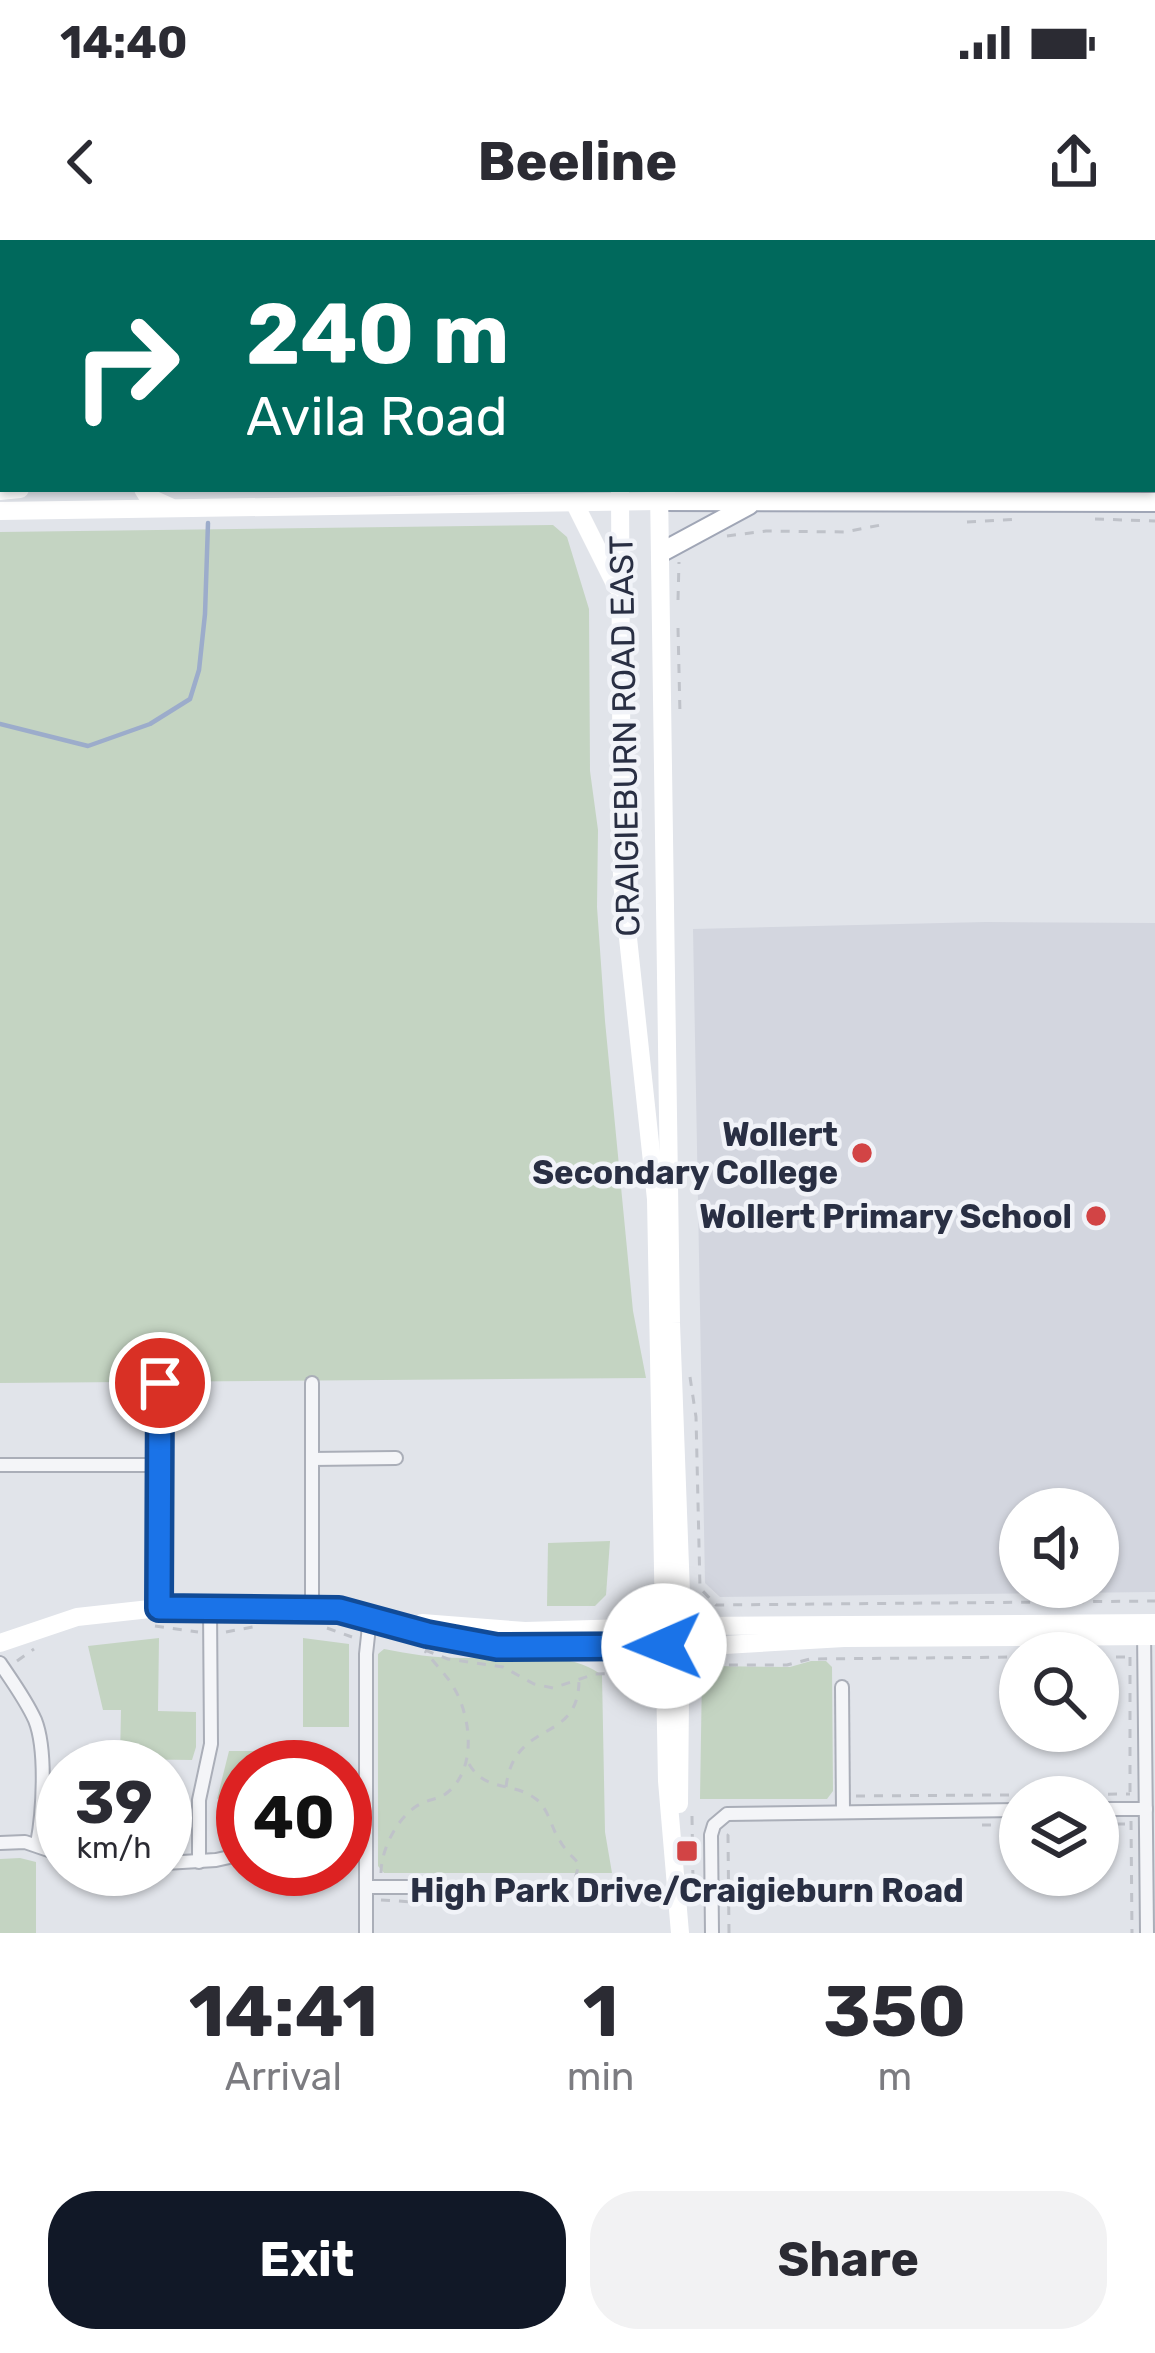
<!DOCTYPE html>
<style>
:root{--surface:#fff;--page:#f2f2f3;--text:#2b2b33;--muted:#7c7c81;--accent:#111827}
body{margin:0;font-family:Rubik,sans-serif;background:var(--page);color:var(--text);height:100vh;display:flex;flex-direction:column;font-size:45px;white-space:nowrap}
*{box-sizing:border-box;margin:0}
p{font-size:39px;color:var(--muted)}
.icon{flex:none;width:66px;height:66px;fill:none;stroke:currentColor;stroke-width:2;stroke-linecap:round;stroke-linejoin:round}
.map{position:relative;height:1693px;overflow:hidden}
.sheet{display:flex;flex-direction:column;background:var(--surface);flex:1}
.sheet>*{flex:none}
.banner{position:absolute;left:0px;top:0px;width:1155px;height:252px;box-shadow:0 3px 9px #0004;background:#00695c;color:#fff;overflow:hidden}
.fabs{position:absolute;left:999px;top:1248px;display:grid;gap:24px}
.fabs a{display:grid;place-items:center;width:120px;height:120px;border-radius:50%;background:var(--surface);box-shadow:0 3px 9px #0004;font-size:60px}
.speed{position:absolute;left:36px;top:1500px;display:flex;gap:24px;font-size:60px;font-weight:700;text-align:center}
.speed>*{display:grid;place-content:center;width:156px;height:156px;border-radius:50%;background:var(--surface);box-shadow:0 3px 9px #0004;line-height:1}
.speed small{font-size:30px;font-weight:400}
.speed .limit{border:18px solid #d22;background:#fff;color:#111}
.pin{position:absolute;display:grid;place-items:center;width:102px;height:102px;color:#fff;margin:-51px;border:6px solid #fff;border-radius:50%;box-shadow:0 3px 12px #0007}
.me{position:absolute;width:132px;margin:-66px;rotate:269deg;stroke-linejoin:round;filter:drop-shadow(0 0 9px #0008)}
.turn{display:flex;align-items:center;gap:42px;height:252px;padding:0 48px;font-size:54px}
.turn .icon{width:156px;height:156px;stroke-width:2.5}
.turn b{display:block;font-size:84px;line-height:102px}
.eta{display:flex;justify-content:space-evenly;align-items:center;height:204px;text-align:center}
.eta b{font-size:72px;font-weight:700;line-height:84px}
.cta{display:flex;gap:24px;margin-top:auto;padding:24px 48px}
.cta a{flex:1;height:138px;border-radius:48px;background:var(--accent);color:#fff;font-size:48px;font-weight:700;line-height:138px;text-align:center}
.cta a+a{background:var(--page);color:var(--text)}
.status{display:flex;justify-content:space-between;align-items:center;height:84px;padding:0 60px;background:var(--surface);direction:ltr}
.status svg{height:33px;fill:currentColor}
header{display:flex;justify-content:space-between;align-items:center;height:156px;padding:0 48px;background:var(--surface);font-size:54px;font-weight:700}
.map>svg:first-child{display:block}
</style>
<div class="status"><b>14:40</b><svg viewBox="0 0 49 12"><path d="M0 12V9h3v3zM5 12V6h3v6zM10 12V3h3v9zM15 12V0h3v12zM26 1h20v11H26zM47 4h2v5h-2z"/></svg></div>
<header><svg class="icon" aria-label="back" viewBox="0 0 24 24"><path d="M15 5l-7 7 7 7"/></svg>Beeline<svg class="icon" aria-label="share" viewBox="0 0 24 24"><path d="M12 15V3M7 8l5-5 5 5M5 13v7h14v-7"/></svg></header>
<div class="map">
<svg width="1155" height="1693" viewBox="0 0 1155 1693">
<rect width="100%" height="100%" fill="#e1e4ea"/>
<!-- built -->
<path fill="#d3d6df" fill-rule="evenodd" d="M985,682L1155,683V1352L720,1357L705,1343L693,689ZM1020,1269H1098V1347H1020Z"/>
<!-- green -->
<g fill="#c4d4c2">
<path d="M0,0H594L3,3V249H142L0,251Z"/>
<path d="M857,0H1155V19L1152,3Z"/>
<path d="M553,285L567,297L589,369L590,531L598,590L597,667L605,781L633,1071L646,1138L0,1143V292Z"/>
<path d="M610,1301L606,1355L595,1366H547L548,1303Z"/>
<path d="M159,1398L158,1471L196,1472V1507L192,1520L120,1519L121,1470H103L88,1406Z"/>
<path d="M303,1398L349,1404V1487H303Z"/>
<path d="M384,1409C409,1414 435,1418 461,1418C505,1419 564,1408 602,1435L605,1592L612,1633H384L378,1626V1414Z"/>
<path d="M811,1421H826L832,1427L833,1551L827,1559H700L702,1433L708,1426L790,1427Z"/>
<path d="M229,1511H285L284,1527H243V1562L236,1564L233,1553L217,1559Z"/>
<path d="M20,1618L36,1622V1693H0V1619Z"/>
</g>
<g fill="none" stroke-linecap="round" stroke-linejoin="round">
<!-- stream -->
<g stroke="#9caccb" stroke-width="4.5">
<path d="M726,3V0"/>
<path d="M0,484L88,506L150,484L190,459L199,430L205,374L208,283"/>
</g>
<defs>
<g id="street">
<path d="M842,0L846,3"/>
<path d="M805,3L807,0"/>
<path d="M1152,28H1155"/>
<path d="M1152,187H1155"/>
<path d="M312,1143V1368"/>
<path d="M312,1219L396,1218"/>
<path d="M0,1225H160"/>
<path d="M159,1368L160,1143"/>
<path d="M1144,1390L1147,1693"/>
<path d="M0,1423C12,1441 26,1460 35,1480C47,1510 43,1573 37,1604"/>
<path d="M842,1447L843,1571"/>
<path d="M1098,1569H1146"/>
<path d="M0,1603L25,1602L63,1615"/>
<path d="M345,1604H366"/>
<path d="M199,1622V1560L211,1504L210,1368"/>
<path d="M165,1623L216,1620L243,1614"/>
<path d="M366,1647H412"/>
<path d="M366,1693V1414L370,1377"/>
<path d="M712,1693L711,1595L714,1585L727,1574L1020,1570"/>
</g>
<g id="primary">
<path d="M1152,225H1155"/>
<path d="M660,261L1155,262"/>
<path d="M662,312L749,265"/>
</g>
</defs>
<!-- street casing -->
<use href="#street" stroke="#aaaeb8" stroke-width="16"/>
<!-- primary casing -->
<use href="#primary" stroke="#a0a6b6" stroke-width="22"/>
<!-- path -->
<g stroke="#bfc2c9" stroke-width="3" stroke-dasharray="9 9" stroke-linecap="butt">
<path d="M784,3L786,0"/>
<path d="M1006,3L1007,0"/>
<path d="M1095,279L1155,281"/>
<path d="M967,282L1019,279"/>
<path d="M727,296L766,291L845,292L886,284"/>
<path d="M678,360L679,322"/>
<path d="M678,388L680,474"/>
<path d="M690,1137L696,1177L700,1348L716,1365L1155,1361"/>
<path d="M155,1386L198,1392"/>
<path d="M327,1388L352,1397"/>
<path d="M226,1392L258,1386"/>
<path d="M425,1410L448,1419L503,1427L534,1444L553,1448L595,1434L651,1432"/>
<path d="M1098,1417H1129"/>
<path d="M1130,1417V1553"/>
<path d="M17,1421L34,1409"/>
<path d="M697,1435L707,1425H787L810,1419L1020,1417"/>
<path d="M469,1524C486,1553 513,1541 536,1559C549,1569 551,1588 560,1601C565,1610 573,1617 579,1624L574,1643"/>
<path d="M506,1547C514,1478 579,1505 579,1440"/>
<path d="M856,1556L1130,1554"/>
<path d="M692,1576L693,1644"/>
<path d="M1131,1581L1132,1693"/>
<path d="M1098,1584H1131"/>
<path d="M982,1585H1020"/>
<path d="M381,1633C381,1608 399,1574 422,1563C431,1559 440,1559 448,1552C477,1528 471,1477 454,1448C446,1434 434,1423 425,1411"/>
<path d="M381,1660L414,1662"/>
<path d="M729,1693L728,1595L733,1589"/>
</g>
<!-- street -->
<use href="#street" stroke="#f4f5f8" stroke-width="12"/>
<!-- secondary -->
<g stroke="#fff" stroke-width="18">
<path d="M618,3V0"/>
<path d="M657,3V0"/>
<path d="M143,249L148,257L170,267"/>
<path d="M620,249L622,642L656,959L667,1541L680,1693"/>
<path d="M659,249L671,1083L681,1353L679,1564"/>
<path d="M0,251L20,249"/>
<path d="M575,264L616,346"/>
<path d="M0,271L660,261"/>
<path d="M422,1383L525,1391L696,1386L1155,1383"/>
<path d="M0,1403L77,1377L159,1368L339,1371L458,1401L521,1408L707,1406L844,1398L1155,1396"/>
</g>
<!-- primary -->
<use href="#primary" stroke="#fff" stroke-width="18"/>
</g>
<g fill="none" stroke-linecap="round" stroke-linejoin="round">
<defs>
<path id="route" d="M160,1143L159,1368L339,1370L427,1394L497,1407L664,1406"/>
</defs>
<!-- route casing -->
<use href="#route" stroke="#114b97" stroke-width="30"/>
<!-- route -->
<use href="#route" stroke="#1a73e8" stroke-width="21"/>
</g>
<!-- markers -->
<g fill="#d24445" stroke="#f1f3f8" stroke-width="4.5">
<circle cx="862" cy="913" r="12"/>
<circle cx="1096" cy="976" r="12"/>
<rect x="675" y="1599" width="24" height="24" rx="6"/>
</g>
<g text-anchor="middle" stroke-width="9" stroke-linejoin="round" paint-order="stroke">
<!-- street labels -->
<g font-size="33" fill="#292f43" stroke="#f1f3f8">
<text transform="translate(624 496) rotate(-91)" y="12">CRAIGIEBURN ROAD EAST</text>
</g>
<!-- poi labels -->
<g font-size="33" font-weight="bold" fill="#292f43" stroke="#f1f3f8" text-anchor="end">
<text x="838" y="906">Wollert<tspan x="838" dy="38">Secondary College</tspan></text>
<text x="1072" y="988">Wollert Primary School</text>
<text x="687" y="1662" text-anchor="middle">High Park Drive/Craigieburn Road</text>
</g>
</g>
</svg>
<div class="fabs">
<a><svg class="icon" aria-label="sound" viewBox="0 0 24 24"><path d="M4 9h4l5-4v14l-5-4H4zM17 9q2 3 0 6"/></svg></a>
<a><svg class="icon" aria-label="search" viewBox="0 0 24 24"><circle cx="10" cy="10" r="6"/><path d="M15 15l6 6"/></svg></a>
<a><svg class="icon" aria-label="layers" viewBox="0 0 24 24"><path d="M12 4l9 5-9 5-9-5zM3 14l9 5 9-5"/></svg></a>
</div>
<div class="speed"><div>39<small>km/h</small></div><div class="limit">40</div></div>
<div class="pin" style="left:160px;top:1143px;background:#d93025"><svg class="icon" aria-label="arrive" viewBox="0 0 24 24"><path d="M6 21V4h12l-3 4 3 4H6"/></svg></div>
<svg class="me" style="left:664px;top:1406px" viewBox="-20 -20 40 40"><circle r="19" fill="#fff"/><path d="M0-13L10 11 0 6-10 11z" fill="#1a73e8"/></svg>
<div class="banner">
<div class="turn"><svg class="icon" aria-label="right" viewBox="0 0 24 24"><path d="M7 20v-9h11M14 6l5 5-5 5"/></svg><div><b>240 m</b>Avila Road</div></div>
</div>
</div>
<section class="sheet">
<div class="eta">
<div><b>14:41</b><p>Arrival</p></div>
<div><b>1</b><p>min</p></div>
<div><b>350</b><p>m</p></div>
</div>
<div class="cta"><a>Exit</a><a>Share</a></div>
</section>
